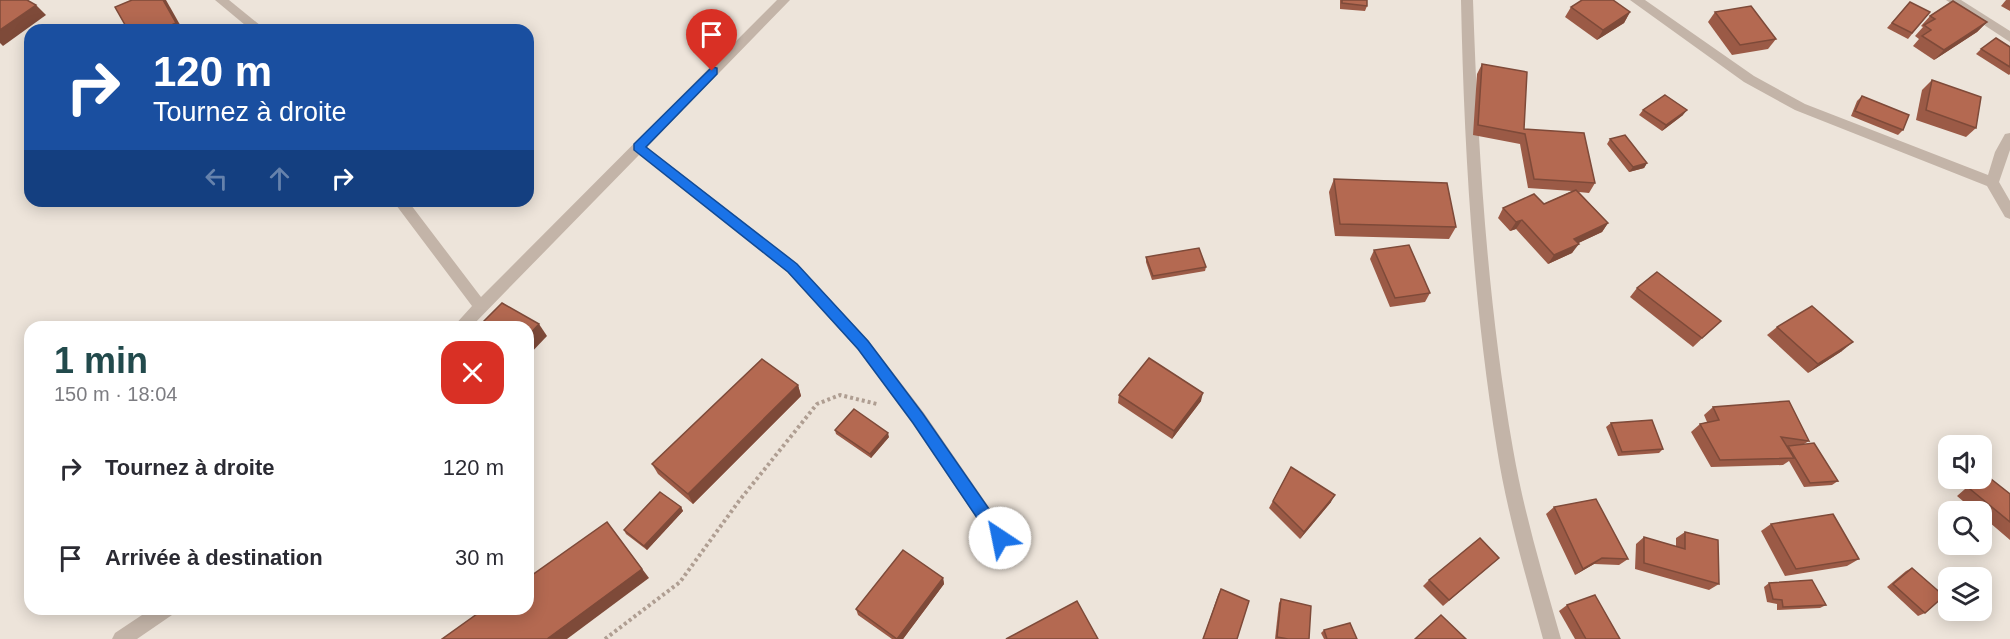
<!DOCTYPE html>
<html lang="fr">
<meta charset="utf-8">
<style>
:root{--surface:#fff;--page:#f7f7f7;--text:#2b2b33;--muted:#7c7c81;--accent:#224a4c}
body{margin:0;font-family:Arial,sans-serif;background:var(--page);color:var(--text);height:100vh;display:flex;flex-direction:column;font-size:22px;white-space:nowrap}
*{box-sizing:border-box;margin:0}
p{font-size:20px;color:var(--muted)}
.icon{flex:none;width:33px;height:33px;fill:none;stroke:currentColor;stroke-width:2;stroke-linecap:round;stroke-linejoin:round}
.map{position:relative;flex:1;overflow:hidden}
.details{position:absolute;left:24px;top:321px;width:510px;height:294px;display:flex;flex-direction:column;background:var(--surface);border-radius:18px;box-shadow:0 3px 15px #0003}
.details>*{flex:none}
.top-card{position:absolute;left:24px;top:24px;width:510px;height:183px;border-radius:18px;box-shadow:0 3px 15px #0003;background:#1a4fa0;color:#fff;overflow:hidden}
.fabs{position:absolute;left:1938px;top:435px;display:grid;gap:12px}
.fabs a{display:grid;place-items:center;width:54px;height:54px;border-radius:12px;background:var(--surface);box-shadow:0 3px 15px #0003;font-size:30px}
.pin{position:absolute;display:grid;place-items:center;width:51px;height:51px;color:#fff;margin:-62px -26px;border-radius:50% 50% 50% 0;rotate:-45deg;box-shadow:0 0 6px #0007}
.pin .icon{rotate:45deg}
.me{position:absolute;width:66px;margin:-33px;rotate:326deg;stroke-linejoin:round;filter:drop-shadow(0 0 4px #0008)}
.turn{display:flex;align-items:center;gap:21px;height:126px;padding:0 30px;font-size:27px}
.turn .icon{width:78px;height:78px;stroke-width:2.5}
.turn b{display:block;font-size:42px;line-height:51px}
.lanes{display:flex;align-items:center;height:57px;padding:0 30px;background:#0003;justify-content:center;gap:30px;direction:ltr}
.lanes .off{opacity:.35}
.round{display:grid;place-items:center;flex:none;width:63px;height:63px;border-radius:18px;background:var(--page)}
.overview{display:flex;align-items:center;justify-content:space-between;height:102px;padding:0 30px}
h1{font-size:36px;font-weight:600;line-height:45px;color:var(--accent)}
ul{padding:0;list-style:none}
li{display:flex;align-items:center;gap:18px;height:90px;padding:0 30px}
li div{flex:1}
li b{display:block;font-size:22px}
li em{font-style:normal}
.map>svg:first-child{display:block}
</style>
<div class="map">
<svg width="2010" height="639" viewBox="0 0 2010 639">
<rect width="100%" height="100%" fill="#ede4da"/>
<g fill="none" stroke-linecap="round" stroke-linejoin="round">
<!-- path -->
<path stroke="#af9e92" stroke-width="4" stroke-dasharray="3 3" stroke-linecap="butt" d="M605,639L680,582L739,501L817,404L840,395L877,404"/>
<!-- minor -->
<g fill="#c3b4a8" fill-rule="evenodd">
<path d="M215,0H229L266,30H251Z"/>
<path d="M777,0H790L647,147L797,264L868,340L924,413L1006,532L1008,538L1006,544L1000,546L994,544L912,423L858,350L787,272L639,155L471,327H453L472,306L393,201H408L481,297Z"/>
<path d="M1461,0H1473C1478,150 1487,300 1513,449C1524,513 1543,576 1561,639H1543C1526,576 1507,513 1497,449C1473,300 1464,150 1461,0Z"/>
<path d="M1630,0H1645L1754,76L1805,104L1988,175L1995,152L2005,134L2010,133V150L1999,182L2010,201V219L2005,217L1987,186L1795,110L1744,82Z"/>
<path d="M1946,0H1961L2010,31V42Z"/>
<path d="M151,609H175L172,615L137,639H112L115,633Z"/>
</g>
</g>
<!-- wall -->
<g fill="#9b5a46">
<path d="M1340,0H1367V6L1365,11L1340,9Z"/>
<path d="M2006,0H2010V11L2001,6Z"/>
<path d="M1910,2L1930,12L1908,39L1887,28Z"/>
<path d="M1571,7L1630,12L1624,23L1597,40L1565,17Z"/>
<path d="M1715,12L1776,39L1768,49L1732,55L1708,22Z"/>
<path d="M1930,16L1987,22L1977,32L1934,60L1913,46L1919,39L1915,36L1923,27L1921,26Z"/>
<path d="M2010,47V74L2009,75L1976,54L1981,49Z"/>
<path d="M1482,64L1524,129L1595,183L1589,193L1579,192L1608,223L1602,232L1578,243L1572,253L1548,264L1516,229L1510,231L1498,218L1503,208L1544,204L1572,191L1528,188L1520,144L1473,135L1477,74Z"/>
<path d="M1932,80L1976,128L1966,137L1916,120L1922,90Z"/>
<path d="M1862,96L1903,130L1898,135L1851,116L1857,101Z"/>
<path d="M1643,110L1683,115L1662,131L1639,115Z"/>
<path d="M1610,139L1647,163L1644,168L1629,172L1607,144Z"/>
<path d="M1334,179L1456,227L1449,239L1335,236L1329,192Z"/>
<path d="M1374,250L1430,293L1425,302L1390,307L1370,259Z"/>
<path d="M1146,257L1206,267L1205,271L1152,280L1146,262Z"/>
<path d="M1637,288L1712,329L1693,347L1630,297Z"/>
<path d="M1777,327L1842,351L1808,373L1767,335Z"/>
<path d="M798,385L801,396L693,504L658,474L652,464Z"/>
<path d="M1119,395L1201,401L1172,439L1118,403Z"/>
<path d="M1713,407L1809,441L1804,444L1838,481L1832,485L1804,487L1789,461L1783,465L1711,467L1691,432L1700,424L1707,422L1704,415Z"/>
<path d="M1611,423L1663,449L1659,453L1618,456L1606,427Z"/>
<path d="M835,430L889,437L871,458L836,434Z"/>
<path d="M1291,467L1331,502L1300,539L1269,508Z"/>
<path d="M1986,475L2010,494V540L1982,516V512H1976L1957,496L1973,482L1979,478H1982V477Z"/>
<path d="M681,507L683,511L647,550L626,534L624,530Z"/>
<path d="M1554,507L1628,559L1619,565L1594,564L1575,575L1546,514Z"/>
<path d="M1771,524L1859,559L1847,566L1785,576L1761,531Z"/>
<path d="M1685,532L1719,584L1709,590L1635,569L1636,544L1644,537L1676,547V538Z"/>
<path d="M1499,558L1443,606L1423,586L1429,580Z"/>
<path d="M1912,568L1925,613L1918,616L1887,587L1906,571Z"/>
<path d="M943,578L944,584L903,639H892L858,615L856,609Z"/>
<path d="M1769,583L1826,605L1820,608L1777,610V604L1767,602L1764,587Z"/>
<path d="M1221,589L1237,639H1203L1218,595Z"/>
<path d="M1281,599L1309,639H1275L1279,603Z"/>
<path d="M1567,605L1620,639H1575L1559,611Z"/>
<path d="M1324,630L1357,639H1324L1321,633Z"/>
</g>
<!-- shaded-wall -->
<g fill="#7e4a39">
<path d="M163,0H166L183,30H160Z"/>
<path d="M36,5L46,15L3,46L0,43V30Z"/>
<path d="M1630,12L1624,23L1597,40L1603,30Z"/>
<path d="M1987,22L1977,32L1934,60L1944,50Z"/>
<path d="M1687,110L1683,115L1662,131L1666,125Z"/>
<path d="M1647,163L1644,168L1629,172L1633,167Z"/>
<path d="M1522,220L1516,229L1510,231L1516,222Z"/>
<path d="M1608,223L1602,232L1568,248L1574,239Z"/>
<path d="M1579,244L1572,253L1548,264L1554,255Z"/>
<path d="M539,324L547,336L528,356V336Z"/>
<path d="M1853,342L1842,351L1808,373L1818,364Z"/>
<path d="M798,385L801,396L693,504L688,494Z"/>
<path d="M1203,393L1201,401L1172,439L1174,431Z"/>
<path d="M888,433L889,437L871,458L870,454Z"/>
<path d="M1335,495L1331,502L1300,539L1304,532Z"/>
<path d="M681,507L683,511L647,550L644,546Z"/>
<path d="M607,522L649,578L567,639H547Z"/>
<path d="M1602,558L1594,564L1575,575L1583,569Z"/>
<path d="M943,578L944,584L903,639H897Z"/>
</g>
<!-- building -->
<g fill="#b46951" stroke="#7e4a39" stroke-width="1.5">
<path d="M1,0H27L36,5L0,30V1Z"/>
<path d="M132,0H163L176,23L160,30H128L115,7Z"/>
<path d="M1342,0H1367V6L1342,3Z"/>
<path d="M1582,0H1613L1630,12L1603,30L1571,7Z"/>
<path d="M1953,1L1987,22L1944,50L1922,36L1931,30L1924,25L1935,19L1930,16Z"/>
<path d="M1910,2L1930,12L1912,33L1892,23Z"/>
<path d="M1751,6L1776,39L1740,45L1715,12Z"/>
<path d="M1996,38L2010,47V67L1981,49Z"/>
<path d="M1482,64L1527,72L1524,129L1584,133L1595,183L1534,179L1525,134L1478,125Z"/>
<path d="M1932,80L1981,97L1976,128L1926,110Z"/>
<path d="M1665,95L1687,110L1666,125L1643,110Z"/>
<path d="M1862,96L1909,115L1903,130L1855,111Z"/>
<path d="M1625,135L1647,163L1633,167L1610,139Z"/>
<path d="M1334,179L1447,183L1456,227L1340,224Z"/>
<path d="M1576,190L1608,223L1574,239L1579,244L1554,255L1522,220L1516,222L1503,208L1534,194L1544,204Z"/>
<path d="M1409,245L1430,293L1395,298L1374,250Z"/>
<path d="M1199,248L1206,267L1153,276L1146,257Z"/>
<path d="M1657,272L1721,321L1702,338L1637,288Z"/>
<path d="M502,303L539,324L528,336V327H478Z"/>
<path d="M1812,306L1853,342L1818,364L1777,327Z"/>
<path d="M1149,358L1203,393L1174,431L1119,395Z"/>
<path d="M762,359L798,385L688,494L652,464Z"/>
<path d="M1789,401L1809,441L1781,437L1794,458L1720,460L1700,424L1719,420L1713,407Z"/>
<path d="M854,409L888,433L870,454L835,430Z"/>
<path d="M1652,420L1663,449L1622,452L1611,423Z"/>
<path d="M1814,443L1838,481L1810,483L1788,446Z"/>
<path d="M1291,467L1335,495L1304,532L1273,501Z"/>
<path d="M1986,475L2010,494V522L1970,489Z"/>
<path d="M660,492L681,507L644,546L624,530Z"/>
<path d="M1596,499L1628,559L1602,558L1583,569L1554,507Z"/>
<path d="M1833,514L1859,559L1796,569L1771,524Z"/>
<path d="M607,522L642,569L547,639H442L484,609H528V578Z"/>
<path d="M1685,532L1718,540L1719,584L1644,563V537L1685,549Z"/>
<path d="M1480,538L1499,558L1449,600L1429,580Z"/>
<path d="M903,550L943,578L897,639L856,609Z"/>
<path d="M1912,568L1944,596L1925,613L1893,584Z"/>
<path d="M1812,580L1826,605L1783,607L1782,600L1773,599L1769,583Z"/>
<path d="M1221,589L1249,601L1237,639H1203Z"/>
<path d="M1595,595L1620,639H1586L1567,605Z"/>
<path d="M1281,599L1311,606L1309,639H1288L1277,637Z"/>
<path d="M1077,601L1098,639H1006Z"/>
<path d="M1441,615L1466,639H1415Z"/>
<path d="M1350,623L1357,639H1327L1324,630Z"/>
</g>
<!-- route -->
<path fill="#1a73e8" stroke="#114b97" stroke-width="1.5" d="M712,67L717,68V74L646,147L797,264L868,341L923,414L1005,532L1008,538L1005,543L1000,545L994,543L913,423L858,349L788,272L634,150V144Z"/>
</svg>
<div class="fabs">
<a><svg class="icon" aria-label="sound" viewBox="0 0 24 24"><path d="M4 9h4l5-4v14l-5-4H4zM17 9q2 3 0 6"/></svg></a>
<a><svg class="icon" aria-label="search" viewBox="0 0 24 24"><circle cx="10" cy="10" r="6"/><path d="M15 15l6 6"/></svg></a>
<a><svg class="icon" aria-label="layers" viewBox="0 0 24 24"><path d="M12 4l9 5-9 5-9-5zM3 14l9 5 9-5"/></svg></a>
</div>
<div class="pin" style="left:712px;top:71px;background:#d93025"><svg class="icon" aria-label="arrive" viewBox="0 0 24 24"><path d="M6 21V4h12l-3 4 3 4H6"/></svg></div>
<svg class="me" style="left:1000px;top:538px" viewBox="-20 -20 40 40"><circle r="19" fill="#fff"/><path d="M0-13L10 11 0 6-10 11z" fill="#1a73e8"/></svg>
<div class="top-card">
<div class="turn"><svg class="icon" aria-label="right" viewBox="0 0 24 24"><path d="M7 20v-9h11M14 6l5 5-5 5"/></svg><div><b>120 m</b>Tournez à droite</div></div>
<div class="lanes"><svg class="icon off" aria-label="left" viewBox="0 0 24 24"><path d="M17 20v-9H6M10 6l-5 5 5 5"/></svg><svg class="icon off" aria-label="ahead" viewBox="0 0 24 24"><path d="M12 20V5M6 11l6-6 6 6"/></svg><svg class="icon" aria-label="right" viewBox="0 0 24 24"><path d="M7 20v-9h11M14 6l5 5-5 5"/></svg></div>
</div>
<section class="details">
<div class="overview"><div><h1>1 min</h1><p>150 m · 18:04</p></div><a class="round" style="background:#d93025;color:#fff"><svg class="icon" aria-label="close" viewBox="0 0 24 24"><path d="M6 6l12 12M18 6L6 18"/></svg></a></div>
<ul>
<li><svg class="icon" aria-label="right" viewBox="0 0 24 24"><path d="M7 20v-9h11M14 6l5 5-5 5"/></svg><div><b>Tournez à droite</b></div><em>120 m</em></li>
<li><svg class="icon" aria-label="arrive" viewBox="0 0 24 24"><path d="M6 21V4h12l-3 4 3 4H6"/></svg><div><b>Arrivée à destination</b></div><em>30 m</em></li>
</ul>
</section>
</div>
